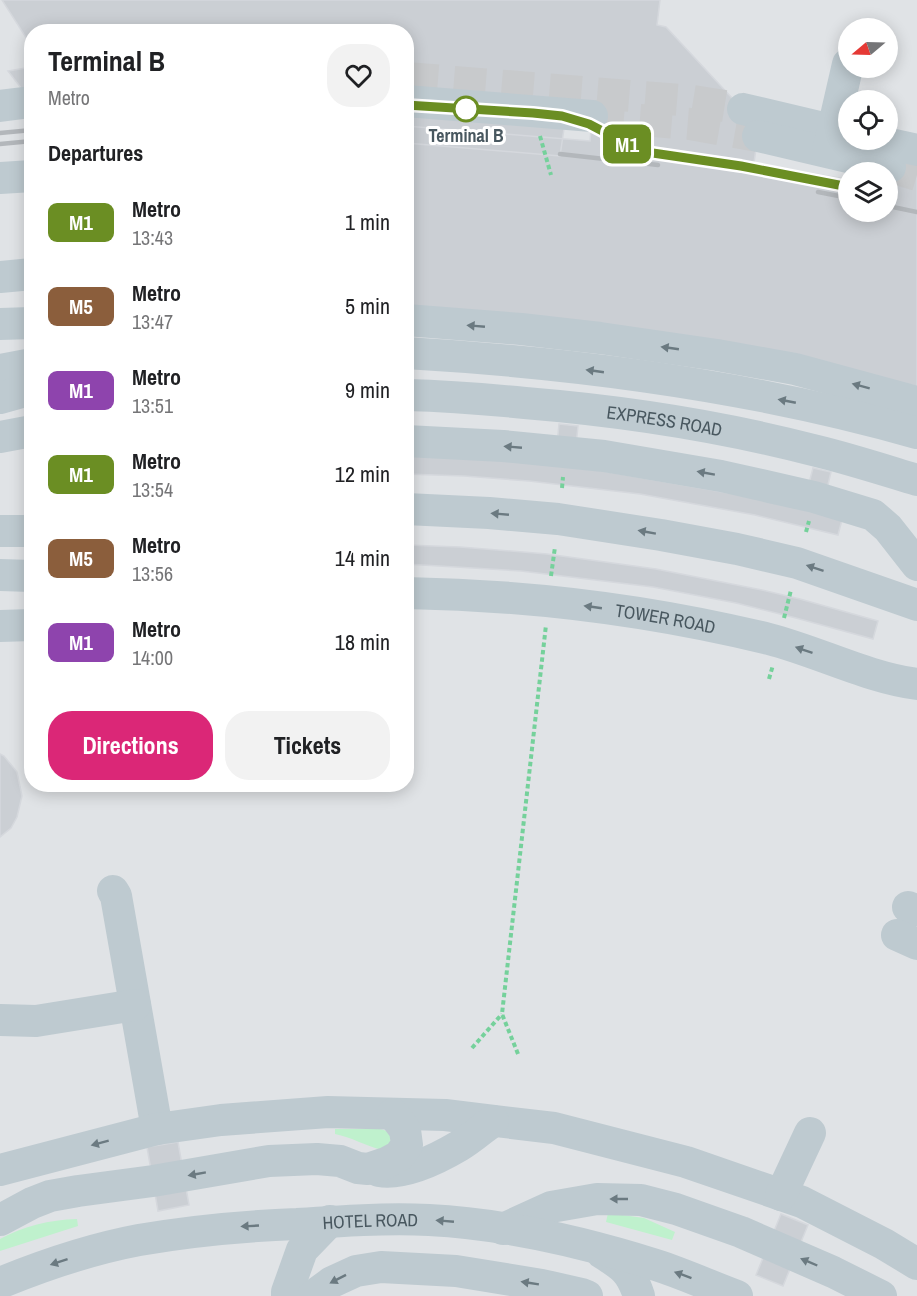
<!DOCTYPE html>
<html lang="en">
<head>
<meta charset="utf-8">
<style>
  body { margin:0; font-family:"Archivo Narrow",sans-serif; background:#f2f2f2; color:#202124; height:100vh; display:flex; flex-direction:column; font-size:22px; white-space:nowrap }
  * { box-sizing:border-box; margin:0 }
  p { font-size:20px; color:#757577 }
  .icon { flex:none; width:33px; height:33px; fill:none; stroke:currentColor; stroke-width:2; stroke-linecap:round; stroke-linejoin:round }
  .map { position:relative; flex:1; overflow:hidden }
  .panel { position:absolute; left:24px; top:24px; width:390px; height:768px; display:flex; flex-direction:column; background:#fff; border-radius:24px; box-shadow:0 3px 15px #0003 }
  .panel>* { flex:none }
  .badge { padding:0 12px; border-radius:9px; font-size:21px; line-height:39px }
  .needle { width:39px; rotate:251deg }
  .buttons { position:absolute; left:838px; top:18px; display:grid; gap:12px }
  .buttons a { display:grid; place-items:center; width:60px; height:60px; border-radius:50%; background:#fff; box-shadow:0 3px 15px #0003; font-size:30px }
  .map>.badge { position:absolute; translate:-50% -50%; box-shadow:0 0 0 3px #fff }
  h2 { padding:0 24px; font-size:22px; line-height:54px }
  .round { display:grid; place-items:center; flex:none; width:63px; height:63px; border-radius:24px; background:#f2f2f2 }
  .head { display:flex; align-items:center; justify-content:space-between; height:102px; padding:0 24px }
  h1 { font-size:28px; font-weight:700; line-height:45px }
  .primary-button { display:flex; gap:12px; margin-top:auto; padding:12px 24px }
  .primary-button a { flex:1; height:69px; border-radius:24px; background:#db2777; color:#fff; font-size:24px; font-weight:700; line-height:69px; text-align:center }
  .primary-button a+a { background:#f2f2f2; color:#202124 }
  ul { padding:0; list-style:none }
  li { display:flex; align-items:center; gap:18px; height:84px; padding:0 24px }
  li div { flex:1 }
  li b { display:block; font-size:22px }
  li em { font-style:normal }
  li .badge { min-width:66px; font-weight:700; text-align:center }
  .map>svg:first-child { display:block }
</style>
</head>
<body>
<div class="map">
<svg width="917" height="1296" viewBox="0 0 917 1296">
  <rect width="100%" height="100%" fill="#f3f1f1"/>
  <path fill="#e0e3e6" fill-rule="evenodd" d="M0 0H917V1296H0ZM849 28H888V68H849ZM32 32H406V784H32ZM849 100H888V140H849ZM849 172H888V212H849Z"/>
  <path fill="#bff1cd" d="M335 1129H380L387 1131 390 1133 391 1145 382 1150C366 1146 351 1137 335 1134Z
    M608 1213 644 1218 675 1232 672 1240 606 1222Z
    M77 1219 78 1226 0 1251V1239C24 1226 49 1220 77 1219Z"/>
  <path fill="#cbcfd4" stroke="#d5d8dd" stroke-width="1.5" d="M2 0H660L657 25 666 27 759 127 754 163 849 180V212H888V178L892 156 917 161V386L406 311V126L590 141 593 105 406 90V32H32V47Z
    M32 67V102L8 71Z
    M406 102 566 115 560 156 406 143Z
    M559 424 578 426 574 466 803 506 813 468 831 472 822 510 843 516 838 535 755 515 640 494 529 481 464 476 406 474V454L555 464Z
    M406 545 460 547 547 554 656 569 762 590 800 599 878 621 873 639 796 618 736 603 653 587 521 571 406 564Z
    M0 754 4 756 17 772 22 796 17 817 11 828 0 837Z
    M178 1142 189 1205 158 1211 147 1147Z
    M781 1214 808 1225 783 1286 756 1275Z"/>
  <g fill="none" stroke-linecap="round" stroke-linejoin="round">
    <path stroke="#c8cacc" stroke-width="32" stroke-dasharray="32 16" stroke-linecap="butt" d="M406 78 693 101 743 109
      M592 116 690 124 758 136
      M890 167 917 175"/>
    <path stroke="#75d19b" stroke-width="4" stroke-dasharray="4.5 3" stroke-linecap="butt" d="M540 136 551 175
      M562 488 563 477
      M806 532 809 521
      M551 576 555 547
      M784 618 791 590
      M769 679 773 665
      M472 1048 502 1014
      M518 1054 502 1014 546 625"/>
    <g stroke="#becad0" stroke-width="32">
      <path d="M406 101 592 116"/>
      <path d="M0 106 31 102"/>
      <path d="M743 109 849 134"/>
      <path d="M758 136 890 167"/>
      <path d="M872 140 917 150"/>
      <path d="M828 151 848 64"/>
      <path d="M0 178 32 176"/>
      <path d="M0 277 32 274"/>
      <path d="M406 320 521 329 600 338 717 355 795 369 917 402"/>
      <path d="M0 324 32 323"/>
      <path d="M406 353C578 363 752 386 917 433"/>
      <path d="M0 370 32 364"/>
      <path id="s1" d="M406 395C446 396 485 399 525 403 623 411 721 426 817 451 850 459 884 470 917 480"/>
      <path d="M0 398 32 389"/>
      <path d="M0 437 32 431"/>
      <path d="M406 441 503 446 604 456 721 476 814 497 873 515 888 528 917 565"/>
      <path d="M406 509 489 513 558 519 661 535 737 549 797 563 917 605"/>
      <path d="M0 531H32"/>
      <path d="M0 575 32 576"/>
      <path id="s2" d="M406 593C528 595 650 610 769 639 819 652 866 677 917 684"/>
      <path d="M0 626 32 625"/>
      <path d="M113 891 116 896 157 1129"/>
      <path d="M908 907 917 910"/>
      <path d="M897 935 917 944"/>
      <path d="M0 1020 36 1021 135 1005"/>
      <path d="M0 1170 157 1129 221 1120 328 1112 445 1115 554 1128 686 1162 802 1202 884 1244 917 1264"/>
      <path d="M379 1171C404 1175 437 1159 459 1146 471 1139 482 1129 493 1121"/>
      <path d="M781 1195 810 1133"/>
      <path d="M0 1220 32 1203 50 1196 78 1191 153 1181 269 1161 317 1159 340 1161 358 1168 368 1169 386 1163 399 1156 407 1145 405 1130 393 1114"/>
      <path d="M503 1229 551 1207 597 1199 641 1200 676 1209 741 1232 833 1272 881 1296"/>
      <path d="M602 1253C623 1266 631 1271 639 1296"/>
      <path id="s3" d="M0 1283C44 1265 91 1249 139 1240 191 1231 244 1226 297 1224 341 1221 385 1218 429 1220 506 1224 583 1242 656 1265 684 1274 710 1286 737 1296"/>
      <path d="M287 1296V1292L302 1250 330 1221"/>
      <path d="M313 1296 332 1282 356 1271 381 1267 456 1271 542 1285 582 1294 587 1296"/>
    </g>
    <path stroke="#b3b7bb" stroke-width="4.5" d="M565 117 589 124 631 146
      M0 133 32 130
      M0 144 32 141
      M560 154 658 165
      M818 192 849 198
      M888 206 917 212"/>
  </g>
  <defs><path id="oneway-solid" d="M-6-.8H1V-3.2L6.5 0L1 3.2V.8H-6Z" transform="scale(1.5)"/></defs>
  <g fill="#6b7a81">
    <use href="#oneway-solid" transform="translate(476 326) rotate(-175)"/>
    <use href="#oneway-solid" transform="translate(670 348) rotate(-172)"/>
    <use href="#oneway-solid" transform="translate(595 371) rotate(-172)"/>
    <use href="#oneway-solid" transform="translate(861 386) rotate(-165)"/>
    <use href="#oneway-solid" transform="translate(787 401) rotate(-169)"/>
    <use href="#oneway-solid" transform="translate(513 447) rotate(-175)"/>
    <use href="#oneway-solid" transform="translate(706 473) rotate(-170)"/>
    <use href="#oneway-solid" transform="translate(500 514) rotate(-175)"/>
    <use href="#oneway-solid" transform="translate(647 532) rotate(-170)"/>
    <use href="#oneway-solid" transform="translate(815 568) rotate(-162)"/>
    <use href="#oneway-solid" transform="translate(593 607) rotate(-172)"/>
    <use href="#oneway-solid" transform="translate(804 650) rotate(-161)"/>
    <use href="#oneway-solid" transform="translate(100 1143) rotate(165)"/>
    <use href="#oneway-solid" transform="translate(197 1174) rotate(170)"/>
    <use href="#oneway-solid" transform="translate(619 1199) rotate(-180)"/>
    <use href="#oneway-solid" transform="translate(445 1221) rotate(-175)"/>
    <use href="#oneway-solid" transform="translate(250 1226) rotate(177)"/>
    <use href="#oneway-solid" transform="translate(59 1262) rotate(162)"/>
    <use href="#oneway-solid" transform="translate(809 1262) rotate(-157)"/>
    <use href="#oneway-solid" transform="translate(683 1275) rotate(-160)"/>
    <use href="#oneway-solid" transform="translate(338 1279) rotate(153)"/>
    <use href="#oneway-solid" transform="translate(530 1283) rotate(-171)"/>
  </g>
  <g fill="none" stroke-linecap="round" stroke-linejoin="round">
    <defs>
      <path id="line" d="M406 105 533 113 562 116 589 124 629 145 646 152 741 166 849 187"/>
    </defs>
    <use href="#line" stroke="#fff" stroke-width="14"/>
    <use href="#line" stroke="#6b8e23" stroke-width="9"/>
  </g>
  <circle fill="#fff" stroke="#6b8e23" stroke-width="3" cx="466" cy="109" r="12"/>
  <g text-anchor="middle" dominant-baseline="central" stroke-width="6" stroke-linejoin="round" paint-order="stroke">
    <g font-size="18" font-weight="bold" fill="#48575f" stroke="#fff">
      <text x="466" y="135">Terminal B</text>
    </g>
    <g font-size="18" fill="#48575f" stroke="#fff">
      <text stroke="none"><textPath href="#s1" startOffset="260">EXPRESS ROAD</textPath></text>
      <text stroke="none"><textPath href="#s2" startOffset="261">TOWER ROAD</textPath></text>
      <text stroke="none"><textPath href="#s3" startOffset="378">HOTEL ROAD</textPath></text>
    </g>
  </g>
</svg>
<div class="buttons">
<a><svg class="needle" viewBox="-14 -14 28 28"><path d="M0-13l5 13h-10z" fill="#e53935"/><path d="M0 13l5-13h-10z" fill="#757577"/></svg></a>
<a><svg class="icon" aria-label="locate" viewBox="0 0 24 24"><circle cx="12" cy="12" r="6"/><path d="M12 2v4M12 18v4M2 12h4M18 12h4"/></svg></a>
<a><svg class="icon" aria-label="layers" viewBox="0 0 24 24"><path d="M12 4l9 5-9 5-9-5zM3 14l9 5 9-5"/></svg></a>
</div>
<b class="badge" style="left:627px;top:144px;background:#6b8e23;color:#fff">M1</b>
<section class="panel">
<div class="head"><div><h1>Terminal B</h1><p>Metro</p></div><a class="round"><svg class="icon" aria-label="heart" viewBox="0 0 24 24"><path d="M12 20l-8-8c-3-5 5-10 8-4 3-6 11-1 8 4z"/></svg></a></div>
<h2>Departures</h2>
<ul>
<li><span class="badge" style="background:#6b8e23;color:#fff">M1</span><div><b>Metro</b><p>13:43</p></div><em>1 min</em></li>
<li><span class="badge" style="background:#8b5e3c;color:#fff">M5</span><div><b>Metro</b><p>13:47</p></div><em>5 min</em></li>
<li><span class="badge" style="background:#8e44ad;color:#fff">M1</span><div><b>Metro</b><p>13:51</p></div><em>9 min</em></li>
<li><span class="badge" style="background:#6b8e23;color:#fff">M1</span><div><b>Metro</b><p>13:54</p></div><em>12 min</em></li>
<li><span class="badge" style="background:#8b5e3c;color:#fff">M5</span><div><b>Metro</b><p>13:56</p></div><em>14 min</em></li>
<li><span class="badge" style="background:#8e44ad;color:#fff">M1</span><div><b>Metro</b><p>14:00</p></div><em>18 min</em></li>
</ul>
<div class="primary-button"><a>Directions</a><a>Tickets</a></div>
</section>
</div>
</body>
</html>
